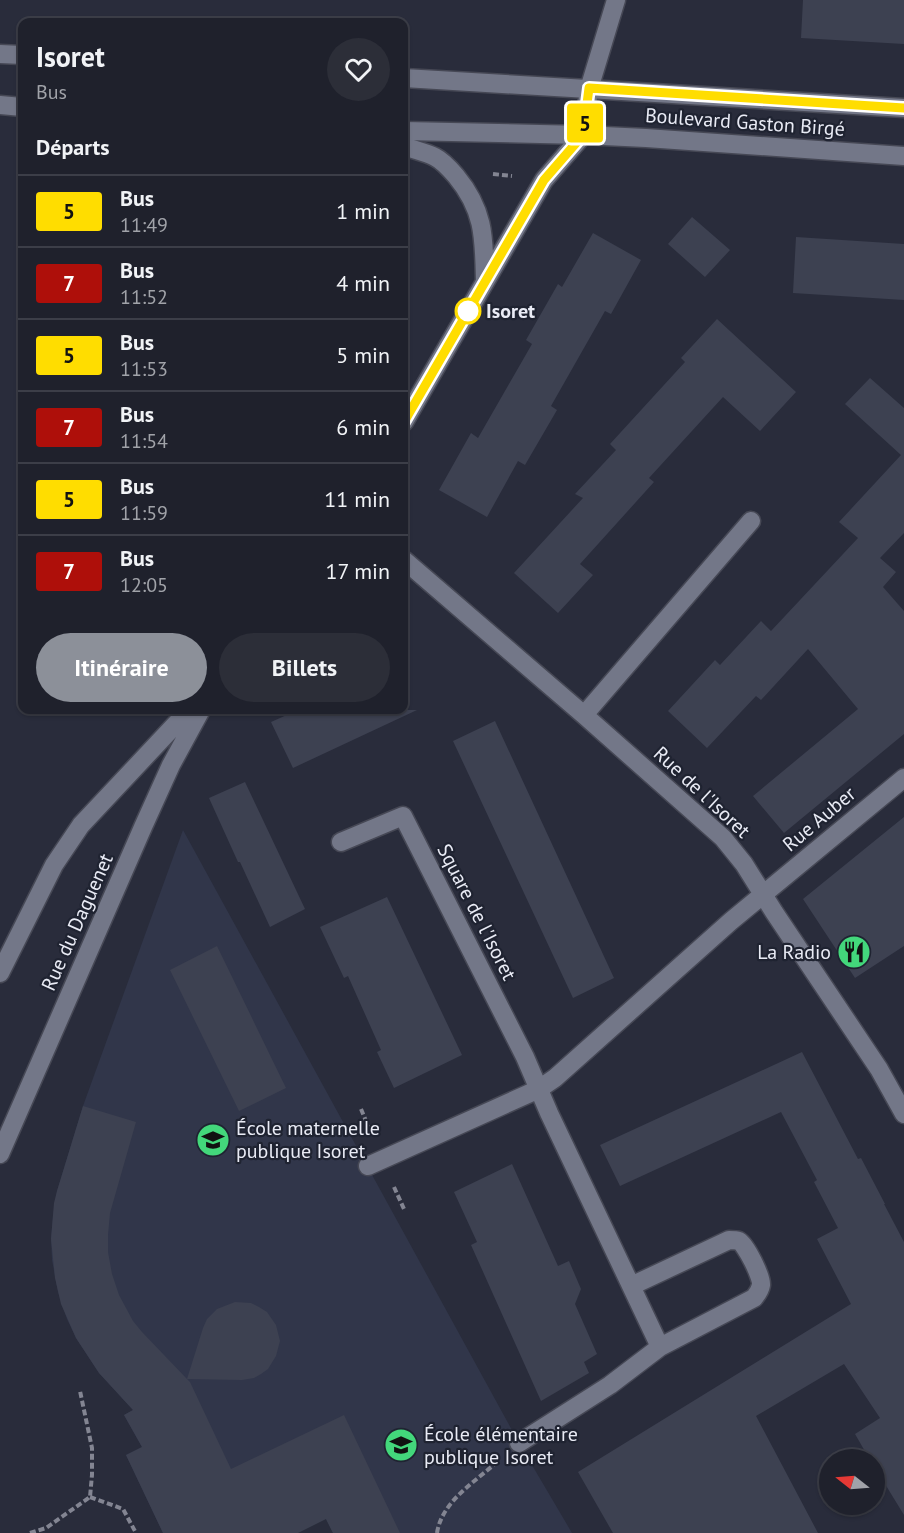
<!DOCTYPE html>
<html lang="fr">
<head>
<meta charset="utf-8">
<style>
  body { margin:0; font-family:"PT Sans",sans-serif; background:#2c2e38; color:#f1f3f6; height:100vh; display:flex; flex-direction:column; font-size:22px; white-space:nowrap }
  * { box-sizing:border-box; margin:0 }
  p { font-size:20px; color:#a1a3a9 }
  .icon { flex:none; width:33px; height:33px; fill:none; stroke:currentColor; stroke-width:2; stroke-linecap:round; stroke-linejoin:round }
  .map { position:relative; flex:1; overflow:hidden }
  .details { position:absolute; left:18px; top:18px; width:390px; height:696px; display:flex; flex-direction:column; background:#1f212c; border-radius:12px; box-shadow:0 2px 4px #0004,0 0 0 2px #3c3e48 }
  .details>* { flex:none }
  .badge { padding:0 12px; border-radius:4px; font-size:21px; line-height:39px }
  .needle { width:39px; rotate:287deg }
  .buttons { position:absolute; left:819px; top:1449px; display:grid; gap:12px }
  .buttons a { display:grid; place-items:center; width:66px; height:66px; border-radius:50%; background:#1f212c; box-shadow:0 2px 4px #0004,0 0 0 2px #3c3e48; font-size:30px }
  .map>.badge { position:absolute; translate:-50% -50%; box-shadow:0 0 0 3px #fff }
  h2 { padding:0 18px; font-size:22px; line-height:54px }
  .round { display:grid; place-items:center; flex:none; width:63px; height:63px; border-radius:32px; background:#2c2e38 }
  .overview { display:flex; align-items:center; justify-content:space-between; height:102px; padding:0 18px }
  h1 { font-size:28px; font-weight:700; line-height:45px }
  .action { display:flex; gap:12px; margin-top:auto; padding:12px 18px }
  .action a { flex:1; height:69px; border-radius:36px; background:#8c9099; color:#fff; font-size:24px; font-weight:700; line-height:69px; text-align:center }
  .action a+a { background:#2c2e38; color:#f1f3f6 }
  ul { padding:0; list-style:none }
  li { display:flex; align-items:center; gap:18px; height:72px; padding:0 18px; border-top:2px solid #3c3e48 }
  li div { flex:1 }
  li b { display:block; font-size:22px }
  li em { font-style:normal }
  li .badge { min-width:66px; font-weight:700; text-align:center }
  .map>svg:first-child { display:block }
</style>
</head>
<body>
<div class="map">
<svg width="904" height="1533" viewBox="0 0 904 1533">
  <rect width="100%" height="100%" fill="#292c3b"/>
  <path fill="#31364a" d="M183 830 519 1443 572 1533H333L310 1487 163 1533 126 1455 142 1447 124 1415 133 1410 99 1373 76 1338 67 1319 58 1292 52 1260 51 1239 53 1216 57 1191 83 1106Z"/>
  <path fill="#3d4151" d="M803 0H904V44L801 38Z
    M692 217 730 250 705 277 668 244Z
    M593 233 641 260 611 314 605 311 551 406 557 410 525 465 518 461 487 517 439 490 471 433 478 438 532 344 526 340 558 284 562 287Z
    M796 237 904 244V300L793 293Z
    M717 319 796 392 760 431 723 397 649 478 654 482 580 564 593 575 558 613 514 573 583 498 575 494 616 450 610 444 685 362 681 358Z
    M870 378 904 408V533L880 558 896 572 883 587 904 611V734L784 833 753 796 858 709 808 649 761 700 756 696 707 748 668 711 715 660 720 665 761 621 771 631 858 538 839 522 901 455 845 404Z
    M298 710H417L293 768 271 722Z
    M495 721 614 978 573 998 453 741Z
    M245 782 305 909 270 927 240 862H238L209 798Z
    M904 817V946L855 978 803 899Z
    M387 897 462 1055 394 1088 377 1052 381 1050 348 976 344 978 320 927Z
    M217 946 286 1088 239 1111 170 970Z
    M802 1052 858 1159 861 1158 885 1204H884L904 1242V1515L874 1466V1460H870L855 1434 880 1418 844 1364 756 1416 818 1533H613L578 1472 851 1304 817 1239 838 1228 814 1182 817 1180 781 1112 620 1186 600 1145Z
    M83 1106 136 1122 110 1213 108 1235V1252L112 1274 119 1295 133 1321 142 1332 187 1379 203 1328 207 1319 217 1309 235 1302 251 1303 259 1307 267 1312 276 1325 280 1341 276 1356 268 1369 261 1374 254 1378 242 1380 187 1379 190 1382 231 1469 344 1415 400 1533H333L326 1519 298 1533H163L126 1455 142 1447 124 1415 133 1410 99 1373 76 1338 61 1304 55 1278 51 1239 54 1203 57 1191Z
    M512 1164 558 1266 569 1261 581 1289 575 1304 597 1354 584 1362 589 1373 541 1401 471 1245 477 1242 454 1192Z"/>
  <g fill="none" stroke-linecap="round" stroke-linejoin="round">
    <defs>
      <path id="street" d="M404 146C414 150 425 152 435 157 443 161 450 169 456 176 485 211 484 239 485 282
        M404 422 544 180 583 135 589 89 616 0
        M404 560 584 715 723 838 744 864 774 912 879 1069 904 1114
        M584 715 751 521
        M341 842 403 816 525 1057 549 1113 660 1347 754 1298C757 1294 760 1291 761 1285 762 1277 746 1245 739 1241 736 1240 732 1240 729 1240L631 1286
        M0 973 54 865 81 825 189 710
        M0 1154 143 827 171 765 201 710
        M368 1166 539 1089 555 1078 731 921 904 778
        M519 1443 610 1385 660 1347"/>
      <path id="secondary" d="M0 54 22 55
        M404 78 904 108
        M0 105 22 107
        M404 131 583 135 646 138 904 156"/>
    </defs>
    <use href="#street" stroke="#464855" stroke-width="21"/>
    <use href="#secondary" stroke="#464855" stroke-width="21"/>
    <path stroke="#838592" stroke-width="4" stroke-dasharray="6 3" stroke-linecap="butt" d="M493 174 512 176
      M361 1109 371 1133
      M394 1187 404 1209
      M90 1497 123 1509 136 1533
      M30 1533 46 1528 90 1497 92 1475V1448L80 1391
      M437 1533C442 1501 475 1482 497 1462"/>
    <use href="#street" stroke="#737788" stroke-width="18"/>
    <use href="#secondary" stroke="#737788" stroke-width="18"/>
  </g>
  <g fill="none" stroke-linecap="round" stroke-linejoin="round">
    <defs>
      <path id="line" d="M404 422 544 180 583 135 589 88 904 108"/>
    </defs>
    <use href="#line" stroke="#fff" stroke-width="14"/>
    <use href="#line" stroke="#fd0" stroke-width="9"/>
  </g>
  <defs>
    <symbol id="restaurant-disc" viewBox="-11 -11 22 22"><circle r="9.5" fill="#43d77b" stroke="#1f2331"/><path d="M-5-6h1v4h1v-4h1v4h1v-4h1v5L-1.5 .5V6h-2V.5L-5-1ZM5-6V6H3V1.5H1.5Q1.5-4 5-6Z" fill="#111"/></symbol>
    <symbol id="school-disc" viewBox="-11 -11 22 22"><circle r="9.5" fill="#43d77b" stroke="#1f2331"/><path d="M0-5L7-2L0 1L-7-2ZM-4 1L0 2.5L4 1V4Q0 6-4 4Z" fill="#111"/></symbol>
  </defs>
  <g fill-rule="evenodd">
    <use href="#restaurant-disc" x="835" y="933" width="38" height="38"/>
    <use href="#school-disc" x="194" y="1121" width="38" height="38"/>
    <use href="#school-disc" x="382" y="1426" width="38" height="38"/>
  </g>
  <circle fill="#fff" stroke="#fd0" stroke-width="3" cx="468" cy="311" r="12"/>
  <g text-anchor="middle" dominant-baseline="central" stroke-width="4.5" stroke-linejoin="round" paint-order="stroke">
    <g font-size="20" fill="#e9ebf5" stroke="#1f2331">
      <text transform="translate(745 122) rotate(4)">Boulevard Gaston Birgé</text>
      <text transform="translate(702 792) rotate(43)">Rue de l'Isoret</text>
      <text transform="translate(819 819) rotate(-40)">Rue Auber</text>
      <text transform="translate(477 912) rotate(63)">Square de l'Isoret</text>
      <text transform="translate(77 922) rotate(-66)">Rue du Daguenet</text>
    </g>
    <g font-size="20" font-weight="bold" fill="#e9ebf5" stroke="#1f2331" text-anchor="start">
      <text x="486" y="311">Isoret</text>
    </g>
    <g font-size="20" fill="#e9ebf5" stroke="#1f2331" text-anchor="start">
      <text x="831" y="952" text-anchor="end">La Radio</text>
      <text x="236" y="1128">École maternelle<tspan x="236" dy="23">publique Isoret</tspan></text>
      <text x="424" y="1434">École élémentaire<tspan x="424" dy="23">publique Isoret</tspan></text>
    </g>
  </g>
</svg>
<div class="buttons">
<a><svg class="needle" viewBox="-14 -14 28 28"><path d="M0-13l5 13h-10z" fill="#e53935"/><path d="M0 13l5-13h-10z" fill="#a1a3a9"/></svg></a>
</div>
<b class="badge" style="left:585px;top:123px;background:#fd0;color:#111">5</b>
<section class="details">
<div class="overview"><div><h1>Isoret</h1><p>Bus</p></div><a class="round"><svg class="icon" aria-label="heart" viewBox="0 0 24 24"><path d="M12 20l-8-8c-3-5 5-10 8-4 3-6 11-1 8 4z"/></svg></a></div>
<h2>Départs</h2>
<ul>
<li><span class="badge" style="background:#fd0;color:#111">5</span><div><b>Bus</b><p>11:49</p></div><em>1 min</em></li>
<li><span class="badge" style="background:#ae0f0a;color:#fff">7</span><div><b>Bus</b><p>11:52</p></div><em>4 min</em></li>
<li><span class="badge" style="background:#fd0;color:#111">5</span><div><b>Bus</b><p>11:53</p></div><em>5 min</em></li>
<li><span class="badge" style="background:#ae0f0a;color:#fff">7</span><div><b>Bus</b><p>11:54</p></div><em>6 min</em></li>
<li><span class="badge" style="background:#fd0;color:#111">5</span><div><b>Bus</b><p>11:59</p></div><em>11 min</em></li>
<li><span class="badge" style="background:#ae0f0a;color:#fff">7</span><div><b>Bus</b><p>12:05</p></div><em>17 min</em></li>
</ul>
<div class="action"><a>Itinéraire</a><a>Billets</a></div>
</section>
</div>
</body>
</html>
